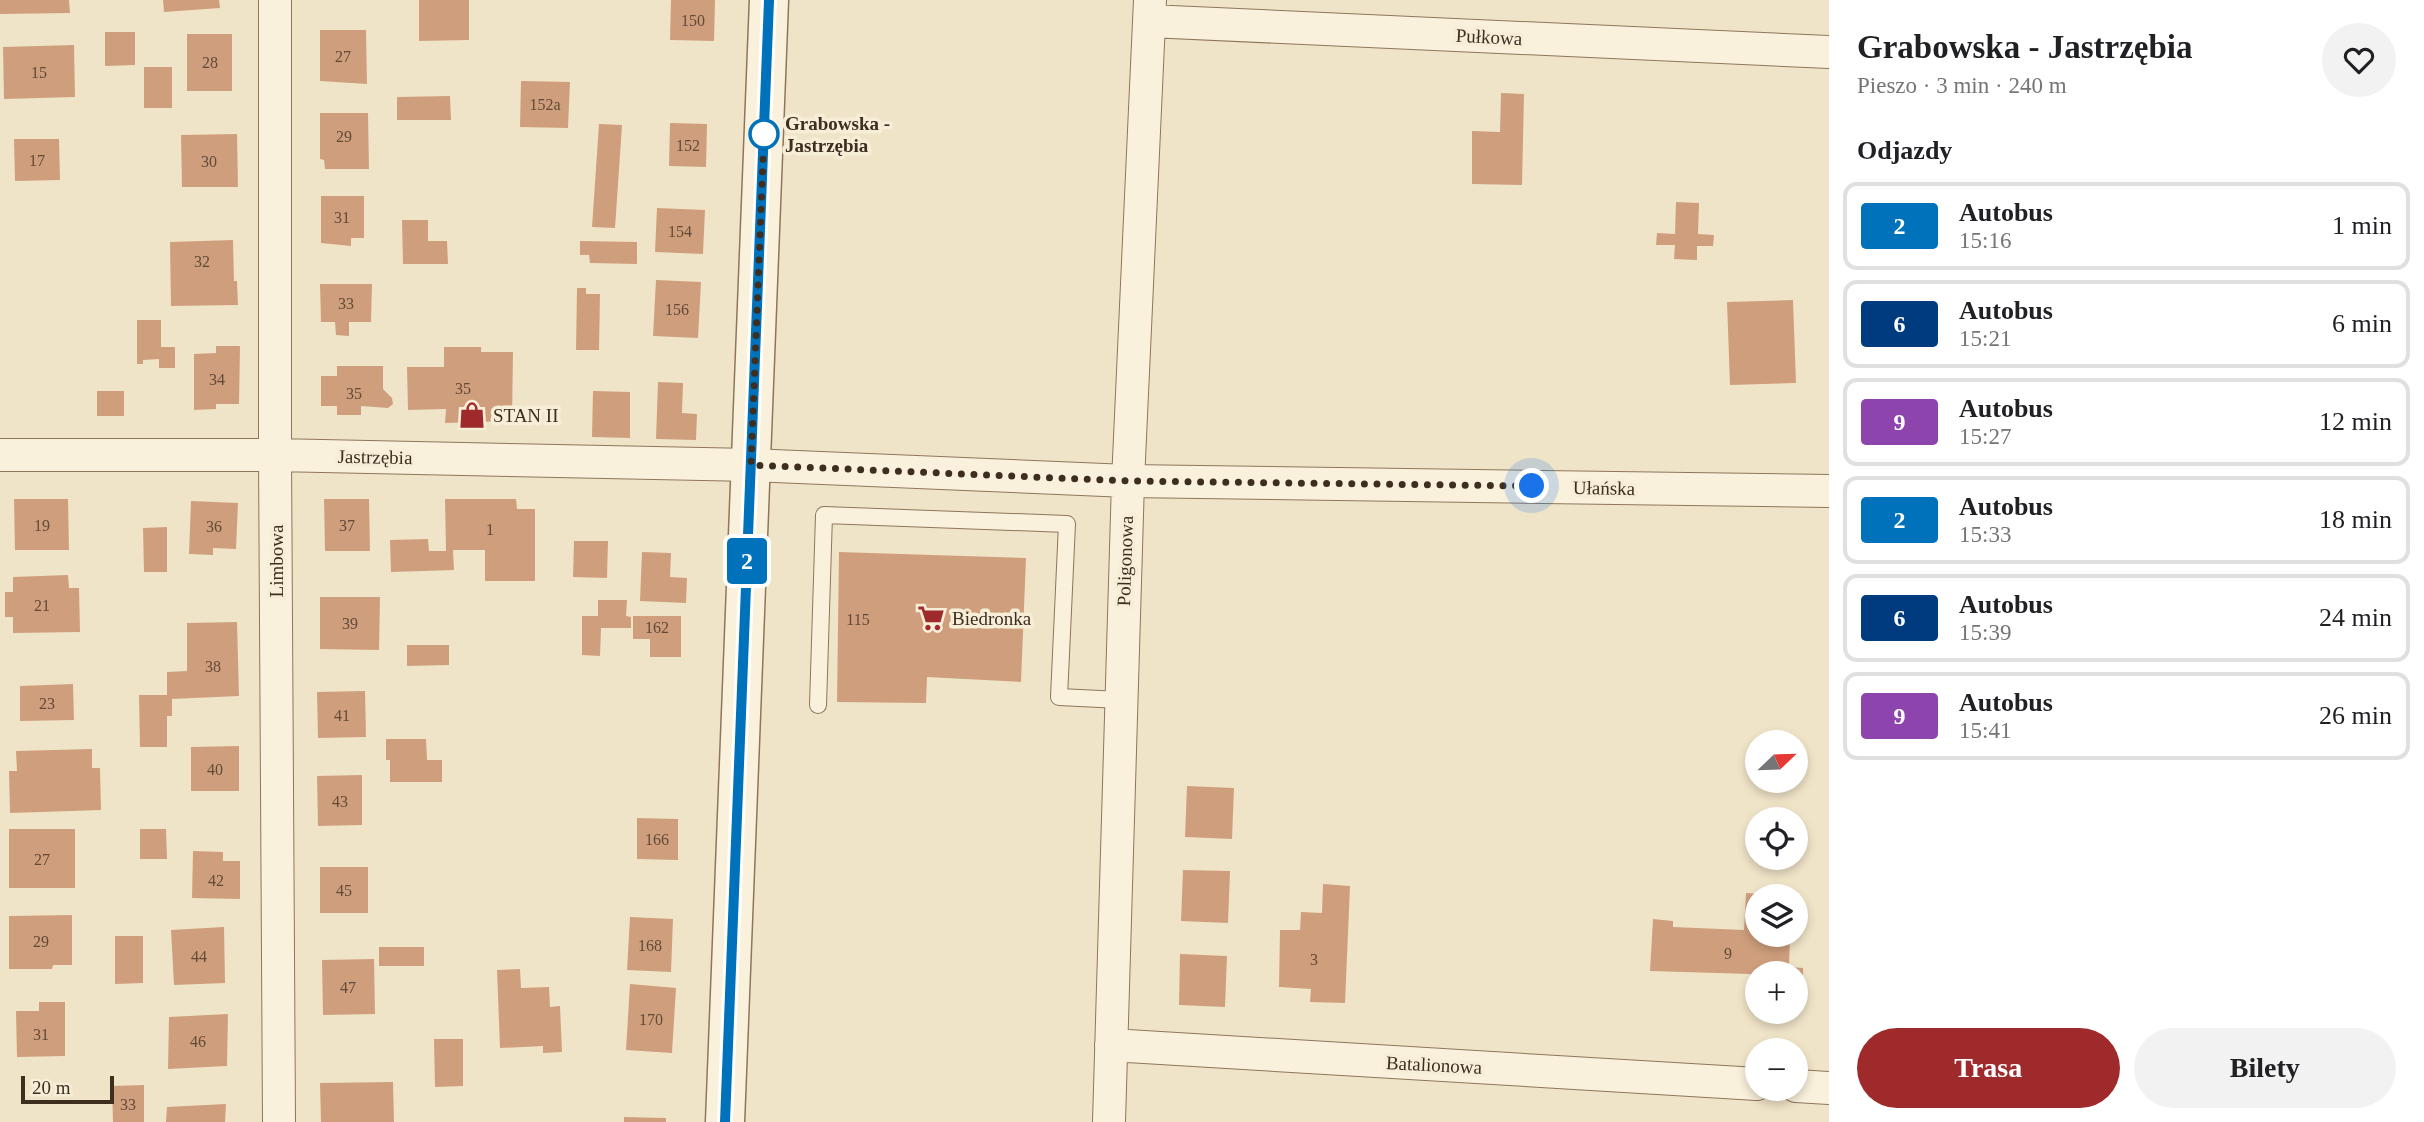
<!DOCTYPE html>
<html lang="pl">
<head>
<meta charset="utf-8">
<style>
  body { margin:0; font-family:"Times New Roman",serif; background:#f2f2f2; color:#202124; height:100vh; display:flex; flex-direction:column; font-size:26px; white-space:nowrap }
  * { box-sizing:border-box; margin:0 }
  p { font-size:23px; color:#757577 }
  .icon { flex:none; width:38px; height:38px; fill:none; stroke:currentColor; stroke-width:2; stroke-linecap:round; stroke-linejoin:round }
  .map { position:relative; flex:1; overflow:hidden }
  .details { display:flex; flex-direction:column; background:#fff; width:595px }
  .details>* { flex:none }
  .badge { padding:0 14px; border-radius:5px; font-size:24px; line-height:46px }
  .needle { width:46px; rotate:67deg }
  .buttons { position:absolute; left:1745px; top:730px; display:grid; gap:14px }
  .buttons a { display:grid; place-items:center; width:63px; height:63px; border-radius:50%; background:#fff; box-shadow:0 4px 10px #0003; font-size:35px }
  .scale { position:absolute; left:21px; bottom:18px; width:93px; box-sizing:border-box; padding-left:7px; border:4px solid #3d2e20; border-top:0; font-size:19px; line-height:24px; white-space:nowrap; color:#3d2e20; -webkit-text-stroke:5px #f7eed8; paint-order:stroke }
  .you { position:absolute; width:35px; height:35px; margin:-18px; border:5px solid #fff; border-radius:50%; background:#1a73e8; box-shadow:0 0 0 10px #1a73e833 }
  .map>.badge { position:absolute; translate:-50% -50%; box-shadow:0 0 0 4px #fff }
  h2 { padding:0 28px; font-size:26px; line-height:63px }
  .round { display:grid; place-items:center; flex:none; width:74px; height:74px; border-radius:37px; background:#f2f2f2 }
  .head { display:flex; align-items:center; justify-content:space-between; height:119px; padding:0 28px }
  h1 { font-size:33px; font-weight:800; line-height:52px }
  .action { display:flex; gap:14px; margin-top:auto; padding:14px 28px }
  .action a { flex:1; height:80px; border-radius:42px; background:#9e2a2b; color:#fff; font-size:28px; font-weight:800; line-height:80px; text-align:center }
  .action a+a { background:#f2f2f2; color:#202124 }
  ul { padding:0; list-style:none }
  li { display:flex; align-items:center; gap:21px; height:88px; margin:0 14px 10px; padding:0 14px; border:4px solid #e0e0e0; border-radius:14px }
  li div { flex:1 }
  li b { display:block; font-size:26px }
  li em { font-style:normal }
  li .badge { min-width:77px; font-weight:700; text-align:center }
  main { display:flex; flex:1; min-height:0 }
  .map>svg:first-child { display:block }
</style>
</head>
<body>
<main>
<div class="map">
<svg width="1829" height="1122" viewBox="0 0 1829 1122">
  <rect width="100%" height="100%" fill="#f0e4c8"/>
  <path fill="#cf9f7d" d="M0 0H69L70 13 0 14Z
    M163 0H219L220 8 164 12Z
    M419 0H469V40L419 41Z
    M671 0H715L714 41 670 40Z
    M320 30H366L367 84 320 81Z
    M105 32H135V65L105 66Z
    M187 34H232V91H187Z
    M74 45 75 97 4 99 3 47Z
    M144 67H172V108H144Z
    M521 81 570 82 568 128 520 127Z
    M1501 93 1524 94 1522 185 1472 184V131L1500 132Z
    M450 96 451 120H397V97Z
    M320 113H368L369 169H325L324 160 320 159Z
    M670 123 707 124 706 167 669 166Z
    M599 124 622 125 615 228 592 227Z
    M237 134 238 187H182L181 135Z
    M14 139H59L60 180 15 181Z
    M321 196H364V238H351V246L321 243Z
    M1676 202 1699 203 1698 234 1714 235 1713 246H1697V260L1674 259 1675 245H1656L1657 233 1675 234Z
    M657 208 705 210 703 254 655 252Z
    M402 220H428V241H447L448 264H403Z
    M233 240 234 281H237L238 305 171 306 170 242Z
    M580 241 637 242V264L590 263 589 255H580Z
    M656 280 701 282 698 338 653 336Z
    M320 284H372L371 322H349V336L336 335 335 322H321Z
    M577 288H586V294H600L599 350H576Z
    M1793 300 1796 383 1730 385 1727 302Z
    M137 320H161V347H175V368H159V359L143 360V364H137Z
    M216 346H240L239 404H216V409L194 410V354L216 353Z
    M444 347H481V352H513L512 421 445 423 446 409 408 410 407 367H444Z
    M337 366H383V389L392 398 393 404 388 408 361 406V415H337V406H321V376H337Z
    M658 382 683 383 682 413 697 414 696 440 656 439Z
    M97 391H124V416H97Z
    M593 391 630 392V438L592 437Z
    M14 499H68L69 550H15Z
    M324 499H369L370 551H325Z
    M445 499H516L517 509H535V581H485V550H453L454 570 391 572 390 540 428 539 429 551H446Z
    M191 501 238 503 236 549 213 548V555L189 554Z
    M167 527V572H144L143 528Z
    M574 541H608L607 578 573 577Z
    M642 552 671 553 670 577 687 578 686 603 640 601Z
    M839 552 1026 558 1021 682 927 677 926 703 837 702Z
    M68 575 69 588H79L80 632 13 633V617H5V592H13V577Z
    M320 597H380L379 650 320 649Z
    M598 600H627L626 616 631 617V628H601L600 656 582 655V616H598Z
    M633 616H681V657H650V639H633Z
    M237 622 239 696 172 699V716H167V747H140L139 695H167V672L187 671V623Z
    M407 645H449V665L407 666Z
    M73 684 74 720 20 721V686Z
    M365 691 366 737 318 738 317 692Z
    M386 739H426L427 760H442V782H390V760H386Z
    M239 746V791H191V747Z
    M92 749V768H100L101 810 10 813 9 771H17L16 751Z
    M362 775V825L318 826 317 776Z
    M1187 786 1234 788 1232 839 1185 837Z
    M637 818 678 819V860L637 859Z
    M9 829H75V888H9Z
    M140 829H166L167 859H140Z
    M193 851 223 852V861H240V899L192 898Z
    M320 867H368V913H320Z
    M1183 870 1230 871 1228 923 1181 921Z
    M1323 884 1350 886 1345 1003 1310 1002 1311 989 1279 987 1280 930H1300L1301 912 1322 913Z
    M1746 893 1765 894V896H1757V934H1790L1789 967 1803 968V1001H1796V973H1757V999L1749 998 1750 974 1650 971 1653 919 1673 921V927L1744 930Z
    M72 915V965H53L52 969H9V916Z
    M630 917 673 919 671 972 627 970Z
    M224 927 225 983 174 985 171 930Z
    M115 936H143V983L115 984Z
    M379 947H424V966H379Z
    M1180 954 1227 956 1225 1007 1179 1005Z
    M374 959 375 1014 323 1015 322 960Z
    M520 969 521 988 549 987 550 1007 560 1006 562 1052 543 1053V1046L500 1048 497 970Z
    M630 984 676 988 672 1053 626 1050Z
    M39 1002H65V1056L17 1057 16 1011H39Z
    M228 1014 227 1066 168 1069 169 1017Z
    M434 1039H463V1086L435 1087Z
    M393 1082 394 1122H321L320 1083Z
    M144 1085V1122H113L112 1086Z
    M226 1104 225 1122H166L167 1107Z
    M624 1117 666 1118V1122H624Z"/>
  <g fill="none" stroke-linecap="round" stroke-linejoin="round">
    <defs>
      <path id="service" d="M818 705 824 515 1067 524 1059 697 1121 700"/>
      <path id="minor" d="M275 0V455L279 1122
        M1149 21 1829 52
        M0 455H275L751 465 1128 481 1829 491
        M1111 1045 1757 1084
        M1796 1086 1829 1088
        M1109 1122 1128 481 1150 0"/>
      <path id="tertiary" d="M725 1122 769 0"/>
    </defs>
    <use href="#service" stroke="#8d765c" stroke-width="18"/>
    <use href="#minor" stroke="#8d765c" stroke-width="34"/>
    <use href="#tertiary" stroke="#8d765c" stroke-width="41"/>
    <use href="#service" stroke="#faf1dc" stroke-width="16"/>
    <use href="#minor" stroke="#faf1dc" stroke-width="32"/>
    <use href="#tertiary" stroke="#faf1dc" stroke-width="38"/>
  </g>
  <g fill="none" stroke-linecap="round" stroke-linejoin="round">
    <defs>
      <path id="line" d="M725 1122 769 0"/>
    </defs>
    <use href="#line" stroke="#fff" stroke-width="16"/>
    <use href="#line" stroke="#0072bc" stroke-width="10"/>
    <path stroke="#3d2e20" stroke-width="7" stroke-dasharray="0 12.6" d="M764 134 751 465 1128 481 1532 486"/>
  </g>
  <defs>
    <symbol id="shop-bare" viewBox="-9 -9 18 18"><path d="M-5-2.5h2.3a2.7 3.5 0 0 1 5.4 0H5L5.5 6h-11ZM-1.5-2.5h3a1.5 2.3 0 0 0-3 0Z" fill="#9e2a2b" stroke="#f7eed8" stroke-width="2.5" paint-order="stroke"/></symbol>
    <symbol id="supermarket-bare" viewBox="-9 -9 18 18"><path d="M-6-5.5h2.5l.6 2H6L4.5 2H-2.5L-4.4-4H-6ZM-1.5 3.2a1.3 1.3 0 1 0 .1 0ZM3 3.2a1.3 1.3 0 1 0 .1 0Z" fill="#9e2a2b" stroke="#f7eed8" stroke-width="2.5" paint-order="stroke"/></symbol>
  </defs>
  <g fill-rule="evenodd">
    <use href="#shop-bare" x="453" y="396" width="38" height="38"/>
    <use href="#supermarket-bare" x="912" y="599" width="38" height="38"/>
  </g>
  <circle fill="#fff" stroke="#0072bc" stroke-width="3.5" cx="764" cy="134" r="14"/>
  <g text-anchor="middle" dominant-baseline="central" stroke-width="7" stroke-linejoin="round" paint-order="stroke">
    <g font-size="16" fill="#624a37">
      <text x="693" y="20">150</text>
      <text x="343" y="56">27</text>
      <text x="210" y="62">28</text>
      <text x="39" y="72">15</text>
      <text x="545" y="104">152a</text>
      <text x="344" y="136">29</text>
      <text x="688" y="145">152</text>
      <text x="37" y="160">17</text>
      <text x="209" y="161">30</text>
      <text x="342" y="217">31</text>
      <text x="680" y="231">154</text>
      <text x="202" y="261">32</text>
      <text x="346" y="303">33</text>
      <text x="677" y="309">156</text>
      <text x="217" y="379">34</text>
      <text x="463" y="388">35</text>
      <text x="354" y="393">35</text>
      <text x="42" y="525">19</text>
      <text x="347" y="525">37</text>
      <text x="214" y="526">36</text>
      <text x="490" y="529">1</text>
      <text x="42" y="605">21</text>
      <text x="858" y="619">115</text>
      <text x="350" y="623">39</text>
      <text x="657" y="627">162</text>
      <text x="213" y="666">38</text>
      <text x="47" y="703">23</text>
      <text x="342" y="715">41</text>
      <text x="215" y="769">40</text>
      <text x="340" y="801">43</text>
      <text x="657" y="839">166</text>
      <text x="42" y="859">27</text>
      <text x="216" y="880">42</text>
      <text x="344" y="890">45</text>
      <text x="41" y="941">29</text>
      <text x="650" y="945">168</text>
      <text x="1728" y="953">9</text>
      <text x="199" y="956">44</text>
      <text x="1314" y="959">3</text>
      <text x="348" y="987">47</text>
      <text x="651" y="1019">170</text>
      <text x="41" y="1034">31</text>
      <text x="198" y="1041">46</text>
      <text x="128" y="1104">33</text>
    </g>
    <g font-size="19" fill="#3d2e20" stroke="#f7eed8">
      <text transform="translate(1489 37) rotate(3)">Pułkowa</text>
      <text transform="translate(375 457) rotate(1)">Jastrzębia</text>
      <text transform="translate(1604 488) rotate(1)">Ułańska</text>
      <text transform="translate(276 561) rotate(-90)">Limbowa</text>
      <text transform="translate(1125 561) rotate(-88)">Poligonowa</text>
      <text transform="translate(1434 1065) rotate(3)">Batalionowa</text>
    </g>
    <g font-size="19" font-weight="bold" fill="#3d2e20" stroke="#f7eed8" text-anchor="start">
      <text x="785" y="123">Grabowska -<tspan x="785" dy="22">Jastrzębia</tspan></text>
    </g>
    <g font-size="19" fill="#3d2e20" stroke="#f7eed8" text-anchor="start">
      <text x="493" y="415">STAN II</text>
      <text x="952" y="618">Biedronka</text>
    </g>
  </g>
</svg>
<div class="buttons">
<a><svg class="needle" viewBox="-14 -14 28 28"><path d="M0-13l5 13h-10z" fill="#e53935"/><path d="M0 13l5-13h-10z" fill="#757577"/></svg></a>
<a><svg class="icon" aria-label="locate" viewBox="0 0 24 24"><circle cx="12" cy="12" r="6"/><path d="M12 2v4M12 18v4M2 12h4M18 12h4"/></svg></a>
<a><svg class="icon" aria-label="layers" viewBox="0 0 24 24"><path d="M12 4l9 5-9 5-9-5zM3 14l9 5 9-5"/></svg></a>
<a>+</a>
<a>−</a>
</div>
<div class="scale">20 m</div>
<div class="you" style="left:1532px;top:486px"></div>
<b class="badge" style="left:747px;top:561px;background:#0072bc;color:#fff">2</b>
</div>
<section class="details">
<div class="head"><div><h1>Grabowska - Jastrzębia</h1><p>Pieszo · 3 min · 240 m</p></div><a class="round"><svg class="icon" aria-label="heart" viewBox="0 0 24 24"><path d="M12 20l-8-8c-3-5 5-10 8-4 3-6 11-1 8 4z"/></svg></a></div>
<h2>Odjazdy</h2>
<ul>
<li><span class="badge" style="background:#0072bc;color:#fff">2</span><div><b>Autobus</b><p>15:16</p></div><em>1 min</em></li>
<li><span class="badge" style="background:#003b80;color:#fff">6</span><div><b>Autobus</b><p>15:21</p></div><em>6 min</em></li>
<li><span class="badge" style="background:#8e44ad;color:#fff">9</span><div><b>Autobus</b><p>15:27</p></div><em>12 min</em></li>
<li><span class="badge" style="background:#0072bc;color:#fff">2</span><div><b>Autobus</b><p>15:33</p></div><em>18 min</em></li>
<li><span class="badge" style="background:#003b80;color:#fff">6</span><div><b>Autobus</b><p>15:39</p></div><em>24 min</em></li>
<li><span class="badge" style="background:#8e44ad;color:#fff">9</span><div><b>Autobus</b><p>15:41</p></div><em>26 min</em></li>
</ul>
<div class="action"><a>Trasa</a><a>Bilety</a></div>
</section>
</main>
</body>
</html>
